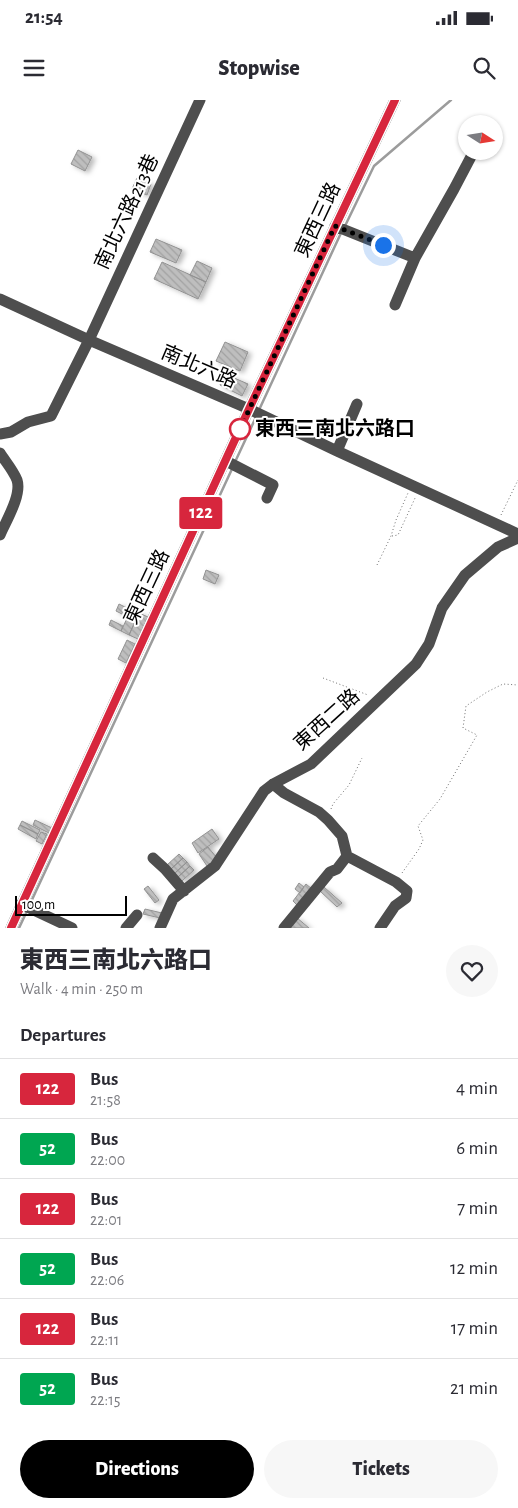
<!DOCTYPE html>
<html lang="en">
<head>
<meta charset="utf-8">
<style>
  body { margin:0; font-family:"Alegreya Sans","Noto Sans TC",sans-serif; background:#f7f7f7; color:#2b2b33; height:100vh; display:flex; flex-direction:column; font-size:19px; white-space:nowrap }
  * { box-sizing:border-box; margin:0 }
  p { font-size:16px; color:#7c7c81 }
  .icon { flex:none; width:28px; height:28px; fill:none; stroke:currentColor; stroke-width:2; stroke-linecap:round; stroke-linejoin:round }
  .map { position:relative; height:828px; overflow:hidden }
  .panel { display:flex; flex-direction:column; background:#fff; flex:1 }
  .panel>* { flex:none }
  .badge { padding:0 10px; border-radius:4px; font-size:18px; line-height:32px }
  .needle { width:32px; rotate:102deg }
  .controls { position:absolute; left:458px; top:15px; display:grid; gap:10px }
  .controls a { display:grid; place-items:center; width:45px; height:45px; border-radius:50%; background:#fff; box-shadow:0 1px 4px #0004; font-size:25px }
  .scale { position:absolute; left:15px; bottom:12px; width:112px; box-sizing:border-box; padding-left:5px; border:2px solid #000; border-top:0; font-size:14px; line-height:18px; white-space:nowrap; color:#000; -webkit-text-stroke:4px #fff; paint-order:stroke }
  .you { position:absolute; width:25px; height:25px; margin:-12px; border:4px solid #fff; border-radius:50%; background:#1a73e8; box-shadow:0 0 0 8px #1a73e833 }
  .map>.badge { position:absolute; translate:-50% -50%; box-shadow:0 0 0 2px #fff }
  h2 { padding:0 20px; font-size:19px; line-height:45px }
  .round { display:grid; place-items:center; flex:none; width:52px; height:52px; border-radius:26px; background:#f7f7f7 }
  .overview { display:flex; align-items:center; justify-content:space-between; height:85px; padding:0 20px }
  h1 { font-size:24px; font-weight:800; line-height:38px }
  .primary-button { display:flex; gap:10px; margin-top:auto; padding:10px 20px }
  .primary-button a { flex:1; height:58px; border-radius:30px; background:#000; color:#fff; font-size:20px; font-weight:800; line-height:58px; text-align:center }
  .primary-button a+a { background:#f7f7f7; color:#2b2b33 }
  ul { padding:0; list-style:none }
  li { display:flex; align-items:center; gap:15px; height:60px; padding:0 20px; border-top:1px solid #e1e1e2 }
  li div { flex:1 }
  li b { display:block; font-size:19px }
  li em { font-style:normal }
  li .badge { min-width:55px; font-weight:700; text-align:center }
  .status { display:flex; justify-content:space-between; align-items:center; height:35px; padding:0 25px; background:#fff; direction:ltr }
  .status svg { height:14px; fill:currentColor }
  header { display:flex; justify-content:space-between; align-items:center; height:65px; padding:0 20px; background:#fff; font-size:22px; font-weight:800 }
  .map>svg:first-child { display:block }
</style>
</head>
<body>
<div class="status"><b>21:54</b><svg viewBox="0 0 49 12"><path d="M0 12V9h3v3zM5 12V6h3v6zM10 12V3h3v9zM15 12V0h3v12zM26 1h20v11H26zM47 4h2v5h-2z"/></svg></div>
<header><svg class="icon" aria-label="menu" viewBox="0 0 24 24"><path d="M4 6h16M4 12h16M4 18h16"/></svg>Stopwise<svg class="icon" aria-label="search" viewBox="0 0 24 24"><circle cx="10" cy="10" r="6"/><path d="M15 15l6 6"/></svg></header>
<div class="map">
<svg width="518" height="828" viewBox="0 0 518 828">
  <defs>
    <pattern id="building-back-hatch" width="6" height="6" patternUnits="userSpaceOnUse" patternTransform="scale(1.25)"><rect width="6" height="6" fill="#bebebe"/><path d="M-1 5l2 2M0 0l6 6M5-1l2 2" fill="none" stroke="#a2a2a2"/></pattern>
    <filter id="shadow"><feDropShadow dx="3.5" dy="2" stdDeviation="2.5" flood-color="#0004"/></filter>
  </defs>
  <rect width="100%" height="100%" fill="#fff"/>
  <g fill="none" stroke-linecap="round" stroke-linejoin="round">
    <path stroke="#9c9c9c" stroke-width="2.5" d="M345 126 374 66 451 0
      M259 310 341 133
      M235 362 256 317
      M30 804 232 369
      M19 828 27 811"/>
  </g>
  <path fill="url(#building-back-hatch)" stroke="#929292" filter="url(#shadow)" d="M78 50 92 57 85 71 71 64Z
    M137 78 151 84 147 95 132 89Z
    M156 139 182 150 176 163 150 152Z
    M197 161 212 168 206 182 190 175Z
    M162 162 206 182 198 199 154 179Z
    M225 242 248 252 240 271 216 261Z
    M225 274 248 284 242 296 220 285Z
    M206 470 219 475 215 484 203 479Z
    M119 504 131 510 128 517 116 511Z
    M131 510 139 513 129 535 121 531Z
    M139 513 148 517 138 539 129 535Z
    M111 520 123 526 121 531 109 525Z
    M127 540 135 544 126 563 118 559Z
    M35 720 52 728 49 733 33 725Z
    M22 721 40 730 38 734 20 725Z
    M20 725 38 734 36 739 18 729Z
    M212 729 219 739 198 753 192 743Z
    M41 732 47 734 42 744 36 741Z
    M208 747 217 758 207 766 199 754Z
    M179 754 183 758 171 769 167 765Z
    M183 758 187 762 175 773 171 769Z
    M187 762 190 766 178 777 175 773Z
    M190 766 194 770 182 781 178 777Z
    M299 783 304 787 300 793 295 789Z
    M306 784 312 789 298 806 293 801Z
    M148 786 159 800 155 803 144 789Z
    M324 787 342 803 337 807 320 791Z
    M145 809 162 813 160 818 143 814Z
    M296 817 309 828H290Z"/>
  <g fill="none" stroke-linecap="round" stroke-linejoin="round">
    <path stroke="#707070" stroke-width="1" stroke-dasharray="1 2.5" stroke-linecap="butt" d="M501 415 518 380
      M392 436 398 435 416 396
      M377 465 391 436 396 420 408 393
      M323 578 368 595
      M331 709 333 704 349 685 362 658
      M402 773 419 749 423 740 418 726 440 699 477 635 463 628 466 606 487 592 503 584 518 585"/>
    <path stroke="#4e4e4e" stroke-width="11" d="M335 126 415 158 395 205
      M415 158 454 89 474 51
      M0 199 89 240 249 309 337 351 518 434
      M0 334 11 332 28 322 51 316 89 240 200 0
      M337 351 357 304
      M0 353C5 361 13 370 17 380 22 395 6 421 0 435
      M226 361 273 385 267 398
      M273 684 284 693 319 712 328 720 342 736 347 756 396 782 407 791 406 798 395 806 380 828
      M153 758 165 769 184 791
      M21 804 72 828
      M11 828 249 309 395 0
      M126 828 137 815
      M160 828 173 799 215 766 264 691 273 684 311 664 416 564 429 544 442 508 465 475 498 447 518 438
      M284 828 330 772 337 769 347 756"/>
  </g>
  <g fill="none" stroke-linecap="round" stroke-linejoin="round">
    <defs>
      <path id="line" d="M11 828 249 309 395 0"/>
    </defs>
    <use href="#line" stroke="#fff" stroke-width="11"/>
    <use href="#line" stroke="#d7263d" stroke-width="8"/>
    <path stroke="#000" stroke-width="5" stroke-dasharray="0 9" d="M240 329 335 126 383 145"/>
  </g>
  <circle fill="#fff" stroke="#d7263d" stroke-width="2.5" cx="240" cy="329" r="10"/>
  <g text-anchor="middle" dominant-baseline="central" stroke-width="4" stroke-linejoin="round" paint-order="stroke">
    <g font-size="20" fill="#000" stroke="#fff">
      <text transform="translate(127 112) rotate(-65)">南北六路213巷</text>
      <text transform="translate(318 120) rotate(-65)">東西三路</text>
      <text transform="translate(199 267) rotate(23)">南北六路</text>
      <text transform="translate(147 487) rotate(-65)">東西三路</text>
      <text transform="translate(327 620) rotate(-42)">東西二路</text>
    </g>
    <g font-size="20" font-weight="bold" fill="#000" stroke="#fff" text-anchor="start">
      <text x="255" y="329">東西三南北六路口</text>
    </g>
  </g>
</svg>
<div class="controls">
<a><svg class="needle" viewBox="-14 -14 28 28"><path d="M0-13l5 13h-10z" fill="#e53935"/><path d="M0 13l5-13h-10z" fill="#7c7c81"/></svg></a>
</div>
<div class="scale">100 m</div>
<div class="you" style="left:383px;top:145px"></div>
<b class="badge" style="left:201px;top:413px;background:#d7263d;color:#fff">122</b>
</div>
<section class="panel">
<div class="overview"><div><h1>東西三南北六路口</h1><p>Walk · 4 min · 250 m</p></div><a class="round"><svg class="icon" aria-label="heart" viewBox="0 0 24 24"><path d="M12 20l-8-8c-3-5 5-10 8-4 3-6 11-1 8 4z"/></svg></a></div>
<h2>Departures</h2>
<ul>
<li><span class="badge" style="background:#d7263d;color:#fff">122</span><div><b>Bus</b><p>21:58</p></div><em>4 min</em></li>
<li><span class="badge" style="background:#00a651;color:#fff">52</span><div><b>Bus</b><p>22:00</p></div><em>6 min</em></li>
<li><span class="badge" style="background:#d7263d;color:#fff">122</span><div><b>Bus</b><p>22:01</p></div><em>7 min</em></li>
<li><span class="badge" style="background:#00a651;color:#fff">52</span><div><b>Bus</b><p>22:06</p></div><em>12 min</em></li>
<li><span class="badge" style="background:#d7263d;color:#fff">122</span><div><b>Bus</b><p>22:11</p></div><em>17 min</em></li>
<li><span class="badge" style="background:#00a651;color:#fff">52</span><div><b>Bus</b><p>22:15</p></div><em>21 min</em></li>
</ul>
<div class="primary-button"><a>Directions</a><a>Tickets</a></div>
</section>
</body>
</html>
